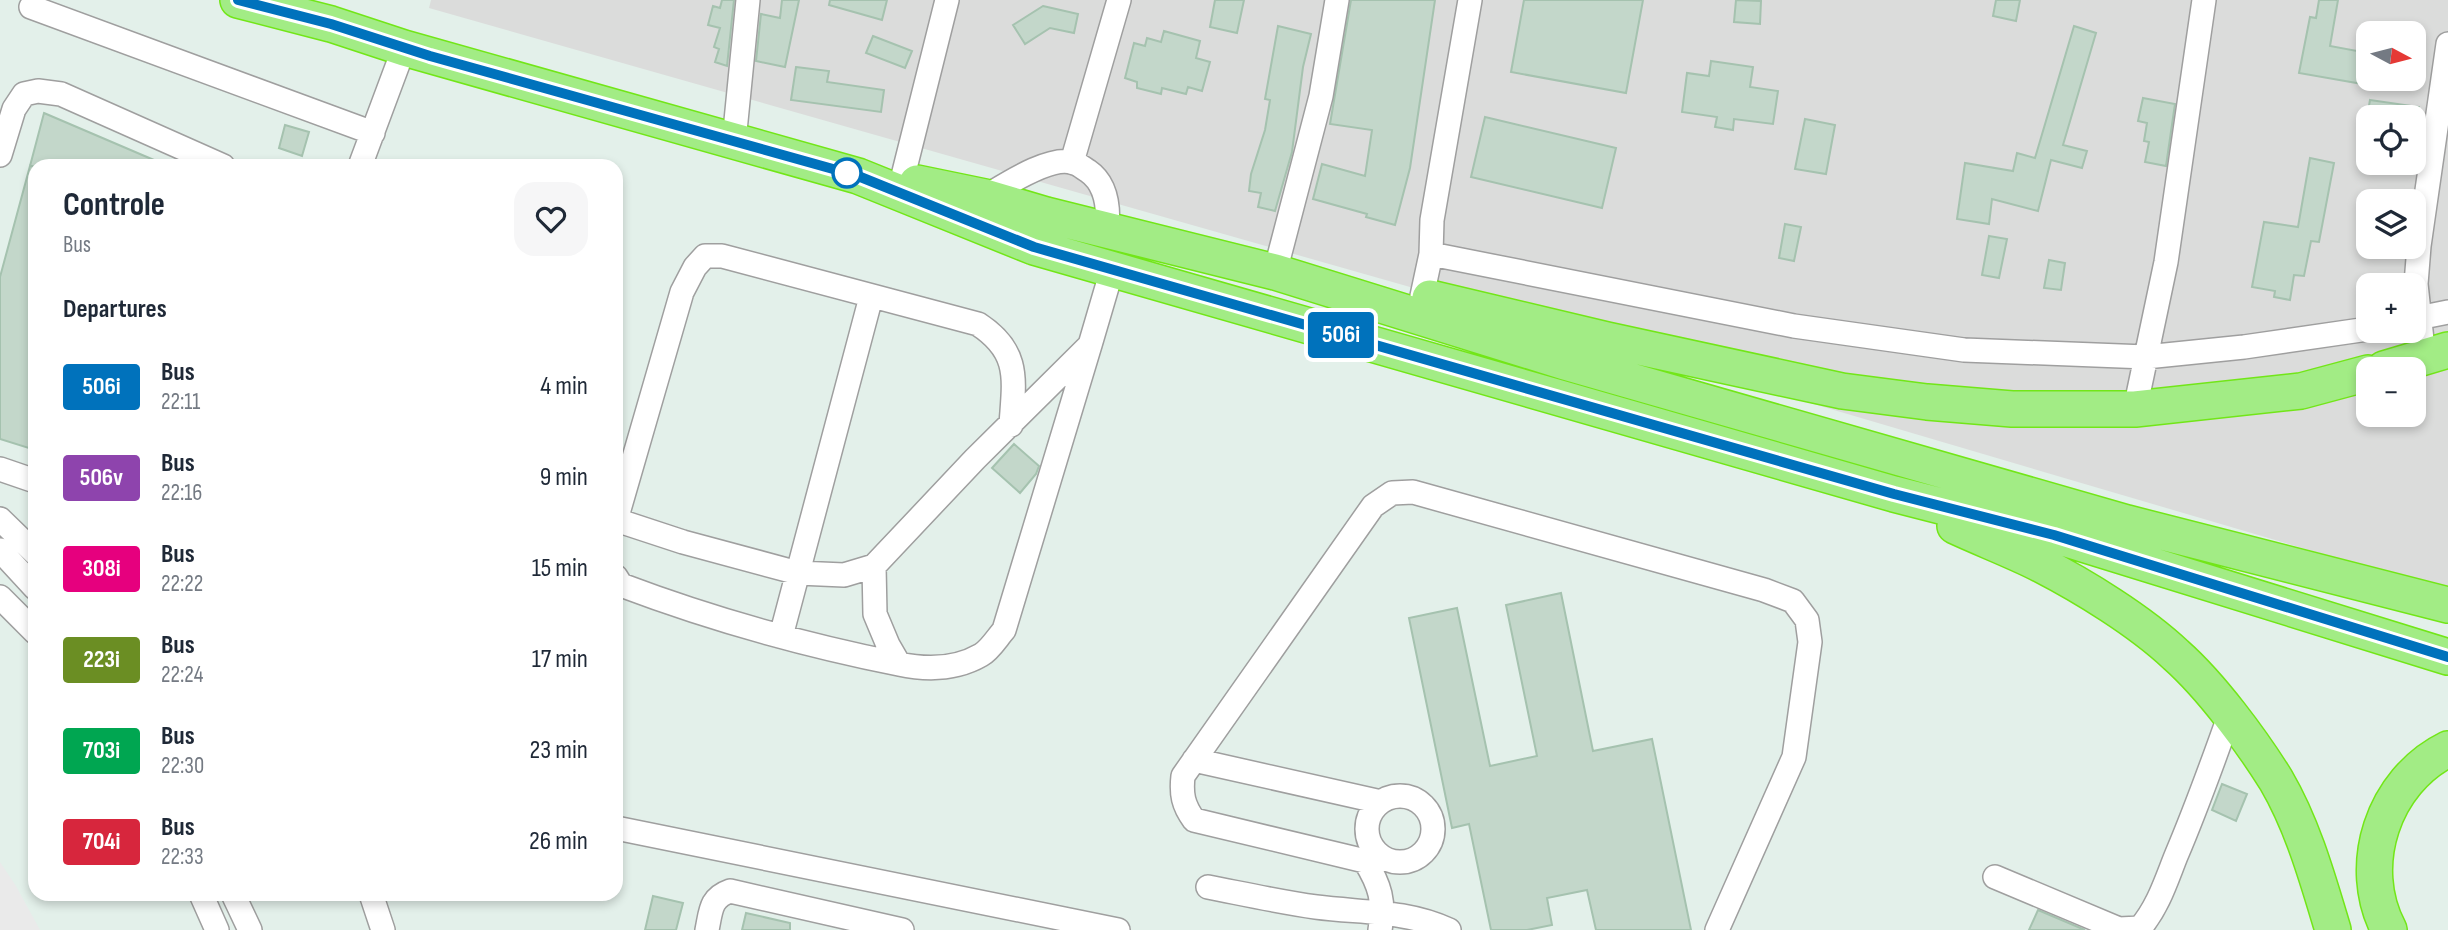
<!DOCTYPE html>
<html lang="en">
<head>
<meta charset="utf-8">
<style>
  body { margin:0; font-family:"Sofia Sans Condensed",sans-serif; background:#f6f6f7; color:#1f2937; height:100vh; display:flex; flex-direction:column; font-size:26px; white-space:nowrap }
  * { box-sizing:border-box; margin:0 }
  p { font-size:23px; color:#747a83 }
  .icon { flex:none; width:38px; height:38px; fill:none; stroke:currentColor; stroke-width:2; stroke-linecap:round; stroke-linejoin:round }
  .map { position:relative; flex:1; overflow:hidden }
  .sheet { position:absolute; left:28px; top:159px; width:595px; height:742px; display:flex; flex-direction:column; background:#fff; border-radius:21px; box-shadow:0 4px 10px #0003 }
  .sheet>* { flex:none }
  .badge { padding:0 14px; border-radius:5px; font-size:24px; line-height:46px }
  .needle { width:46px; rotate:97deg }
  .buttons { position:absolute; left:2356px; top:21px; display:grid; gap:14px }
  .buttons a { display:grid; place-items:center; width:70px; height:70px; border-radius:14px; background:#fff; box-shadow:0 4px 10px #0003; font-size:35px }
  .map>.badge { position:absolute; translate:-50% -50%; box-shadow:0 0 0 4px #fff }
  h2 { padding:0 35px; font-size:26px; line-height:63px }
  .round { display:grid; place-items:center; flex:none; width:74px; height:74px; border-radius:21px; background:#f6f6f7 }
  .headline { display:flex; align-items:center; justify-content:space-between; height:119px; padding:0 35px }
  h1 { font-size:33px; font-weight:700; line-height:52px }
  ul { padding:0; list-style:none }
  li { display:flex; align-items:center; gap:21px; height:91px; padding:0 35px }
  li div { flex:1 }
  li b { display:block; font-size:26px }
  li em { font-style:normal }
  li .badge { min-width:77px; font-weight:700; text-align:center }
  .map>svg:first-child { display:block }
</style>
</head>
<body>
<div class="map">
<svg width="2448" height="930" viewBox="0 0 2448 930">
  <rect width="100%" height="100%" fill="#e3f0ea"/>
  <path fill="#dbdcdb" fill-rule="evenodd" d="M431 0H2448V591L1593 339 429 8ZM2368 33H2413V79H2368ZM2368 117H2413V163H2368ZM2368 201H2413V247H2368ZM2368 285H2413V331H2368ZM2368 369H2413V415H2368Z"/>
  <path fill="#eaeaea" d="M0 862 16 886 40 930H0Z"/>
  <path fill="#c3d7ca" stroke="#a5c2af" stroke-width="2" d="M722 0H734L727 66 715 62 719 49 714 47 720 28 708 25 713 6 720 8Z
    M782 0H799L785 67 756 61 761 14 780 18Z
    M830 0H887L882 20 829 5Z
    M1215 0H1244L1237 33 1210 27Z
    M1351 0H1435L1410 168 1395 225 1366 217 1367 214 1313 199 1322 164 1365 176 1372 130 1330 124Z
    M1524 0H1643L1626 93 1511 72Z
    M1736 0 1761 1 1760 24 1734 22Z
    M1996 0H2020L2016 21 1993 16Z
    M2319 0H2338L2330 46 2368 53V85L2299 73 2310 17 2316 18Z
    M1043 6 1078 14 1074 33 1050 28 1025 44 1013 25Z
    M1278 26 1311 34 1303 67 1292 152 1275 211 1258 207 1261 193 1249 191 1251 174 1265 130 1270 100 1265 99Z
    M2074 26 2096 33 2063 145 2087 151 2082 168 2051 160 2038 211 1992 199 1989 224 1957 219 1965 163 2013 171 2017 153 2035 158Z
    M1164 31 1200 41 1196 58 1210 62 1202 91 1188 87 1186 94 1162 88 1161 94 1137 88V82L1125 78 1134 43 1145 46 1147 38 1161 42Z
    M873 36 912 51 905 68 866 53Z
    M1711 61 1753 67 1750 87 1778 91 1773 124 1734 119 1733 130 1715 127 1717 117 1682 112 1687 73 1709 76Z
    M796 67 829 71 827 82 884 90 881 112 791 100Z
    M2143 98 2175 104 2166 166 2145 162 2149 142 2144 141 2147 123 2138 121Z
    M2370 100 2419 107V117H2367Z
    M44 113 168 166H30Z
    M1485 117 1616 148 1602 208 1471 177Z
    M1805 119 1835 125 1826 174 1795 169Z
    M285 125 309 132 302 156 279 148Z
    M2310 158 2334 163 2319 242 2311 241 2304 276 2294 275 2290 300 2274 297 2275 291 2252 287 2264 222 2298 227Z
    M30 166 35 167V450L0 439V277Z
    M1785 224 1801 227 1794 261 1779 258Z
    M1989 236 2007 239 1999 278 1982 275Z
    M2049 260 2065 263 2061 290 2044 288Z
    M1014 444 1039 466 1036 474 1020 493 992 468Z
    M1561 593 1593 751 1652 739 1691 930H1596L1587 890 1547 898 1552 925 1527 930H1491L1469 824 1452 828 1409 618 1457 608 1490 766 1537 756 1506 605Z
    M2222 784 2247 794 2236 821 2212 810Z
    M653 896 683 903 676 930H645Z
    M2038 910 2085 930H2029Z
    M746 913 790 923V930H742Z"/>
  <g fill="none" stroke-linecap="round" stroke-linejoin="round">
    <defs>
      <path id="minor" d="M1470 0 1432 220 1431 254 1794 326 1964 350 2146 357 2244 347 2368 329
        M31 7 373 133
        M734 141 748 0
        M0 155 14 109 24 94 38 91 61 94 223 166
        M1072 162 1119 0
        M360 166 404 48
        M902 180 947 0
        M985 197C1005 185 1052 154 1074 163 1079 164 1084 169 1088 171 1107 184 1109 209 1107 230
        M1275 272 1321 96 1337 0
        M1422 296 1431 254
        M2413 319 2448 312
        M1090 345 1004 630C997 638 990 650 981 655 955 670 927 670 899 664L888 645 875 614 874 566 975 459 1090 345 1112 270
        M2424 359 2416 284 2419 246 2448 44
        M2135 409 2166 262 2204 0
        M0 469 35 481
        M0 519 35 553
        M616 520 682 292 695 267 705 256H722L978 324C1021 352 1014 380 1011 425
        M616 520 683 542 798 573 844 575 874 566
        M0 550 35 588
        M616 577 621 585C711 619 804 645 899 664
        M0 597 35 632
        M781 636 871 297
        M1194 760 1381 802
        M1367 829a33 33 0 1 1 66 0a33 33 0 1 1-66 0Z
        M616 828 1118 930
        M1995 877 2119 929 2140 928C2158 907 2166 881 2176 856 2196 809 2213 762 2230 714
        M1208 887C1244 894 1280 902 1316 907 1362 913 1406 910 1449 930
        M201 894 217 930
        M233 894 250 930
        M371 894 383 930
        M707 930C711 911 710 898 730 891L902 930
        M1380 930C1385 902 1380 885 1365 861L1194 820C1183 805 1181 794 1183 776L1373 506 1392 493 1413 492 1764 590 1793 601 1807 620 1810 642 1794 757 1717 930"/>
      <path id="highway" d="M238 0 331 24 404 48 858 176 1034 247 1894 494 2054 535 2448 657
        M917 183 985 197 1046 215 1275 272 1565 362 2127 523 2448 605
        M1430 298 1607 340 1842 391 1927 402 2012 409H2135L2301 391 2368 373
        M2384 369 2448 350
        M1955 526C1983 539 2012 550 2038 563 2083 586 2140 621 2176 655 2211 686 2251 740 2276 780 2303 826 2318 880 2333 930
        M2389 930C2355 866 2383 781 2448 749"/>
    </defs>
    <use href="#minor" stroke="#9f9f9f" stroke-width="26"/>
    <use href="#highway" stroke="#72e618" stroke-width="38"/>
    <use href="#minor" stroke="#fff" stroke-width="23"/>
    <use href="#highway" stroke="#a2ec85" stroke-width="35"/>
  </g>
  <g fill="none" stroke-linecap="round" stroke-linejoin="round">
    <defs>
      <path id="line" d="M238 0 331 24 430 56 858 176 1034 247 1894 494 2054 535 2448 657"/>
    </defs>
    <use href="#line" stroke="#fff" stroke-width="16"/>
    <use href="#line" stroke="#0072bc" stroke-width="10"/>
  </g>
  <circle fill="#fff" stroke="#0072bc" stroke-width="3.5" cx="847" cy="173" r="14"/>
</svg>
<div class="buttons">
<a><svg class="needle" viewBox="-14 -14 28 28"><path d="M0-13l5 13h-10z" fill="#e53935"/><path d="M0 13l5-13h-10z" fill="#747a83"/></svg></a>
<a><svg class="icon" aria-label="locate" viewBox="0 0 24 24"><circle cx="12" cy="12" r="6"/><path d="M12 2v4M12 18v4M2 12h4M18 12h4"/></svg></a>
<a><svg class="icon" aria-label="layers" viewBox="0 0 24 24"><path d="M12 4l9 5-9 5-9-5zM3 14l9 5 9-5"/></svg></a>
<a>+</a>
<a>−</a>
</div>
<b class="badge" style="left:1341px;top:335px;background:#0072bc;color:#fff">506i</b>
<section class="sheet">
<div class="headline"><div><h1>Controle</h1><p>Bus</p></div><a class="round"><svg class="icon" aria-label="heart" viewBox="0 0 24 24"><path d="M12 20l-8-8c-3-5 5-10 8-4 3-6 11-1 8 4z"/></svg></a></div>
<h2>Departures</h2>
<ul>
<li><span class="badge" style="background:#0072bc;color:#fff">506i</span><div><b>Bus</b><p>22:11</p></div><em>4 min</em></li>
<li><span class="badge" style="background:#8e44ad;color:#fff">506v</span><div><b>Bus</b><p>22:16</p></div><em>9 min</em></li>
<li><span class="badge" style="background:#e6007e;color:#fff">308i</span><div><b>Bus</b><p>22:22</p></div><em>15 min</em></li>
<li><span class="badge" style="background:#6b8e23;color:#fff">223i</span><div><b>Bus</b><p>22:24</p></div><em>17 min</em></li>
<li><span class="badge" style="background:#00a651;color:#fff">703i</span><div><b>Bus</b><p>22:30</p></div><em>23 min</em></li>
<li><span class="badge" style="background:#d7263d;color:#fff">704i</span><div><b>Bus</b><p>22:33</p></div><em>26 min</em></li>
</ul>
</section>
</div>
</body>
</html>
